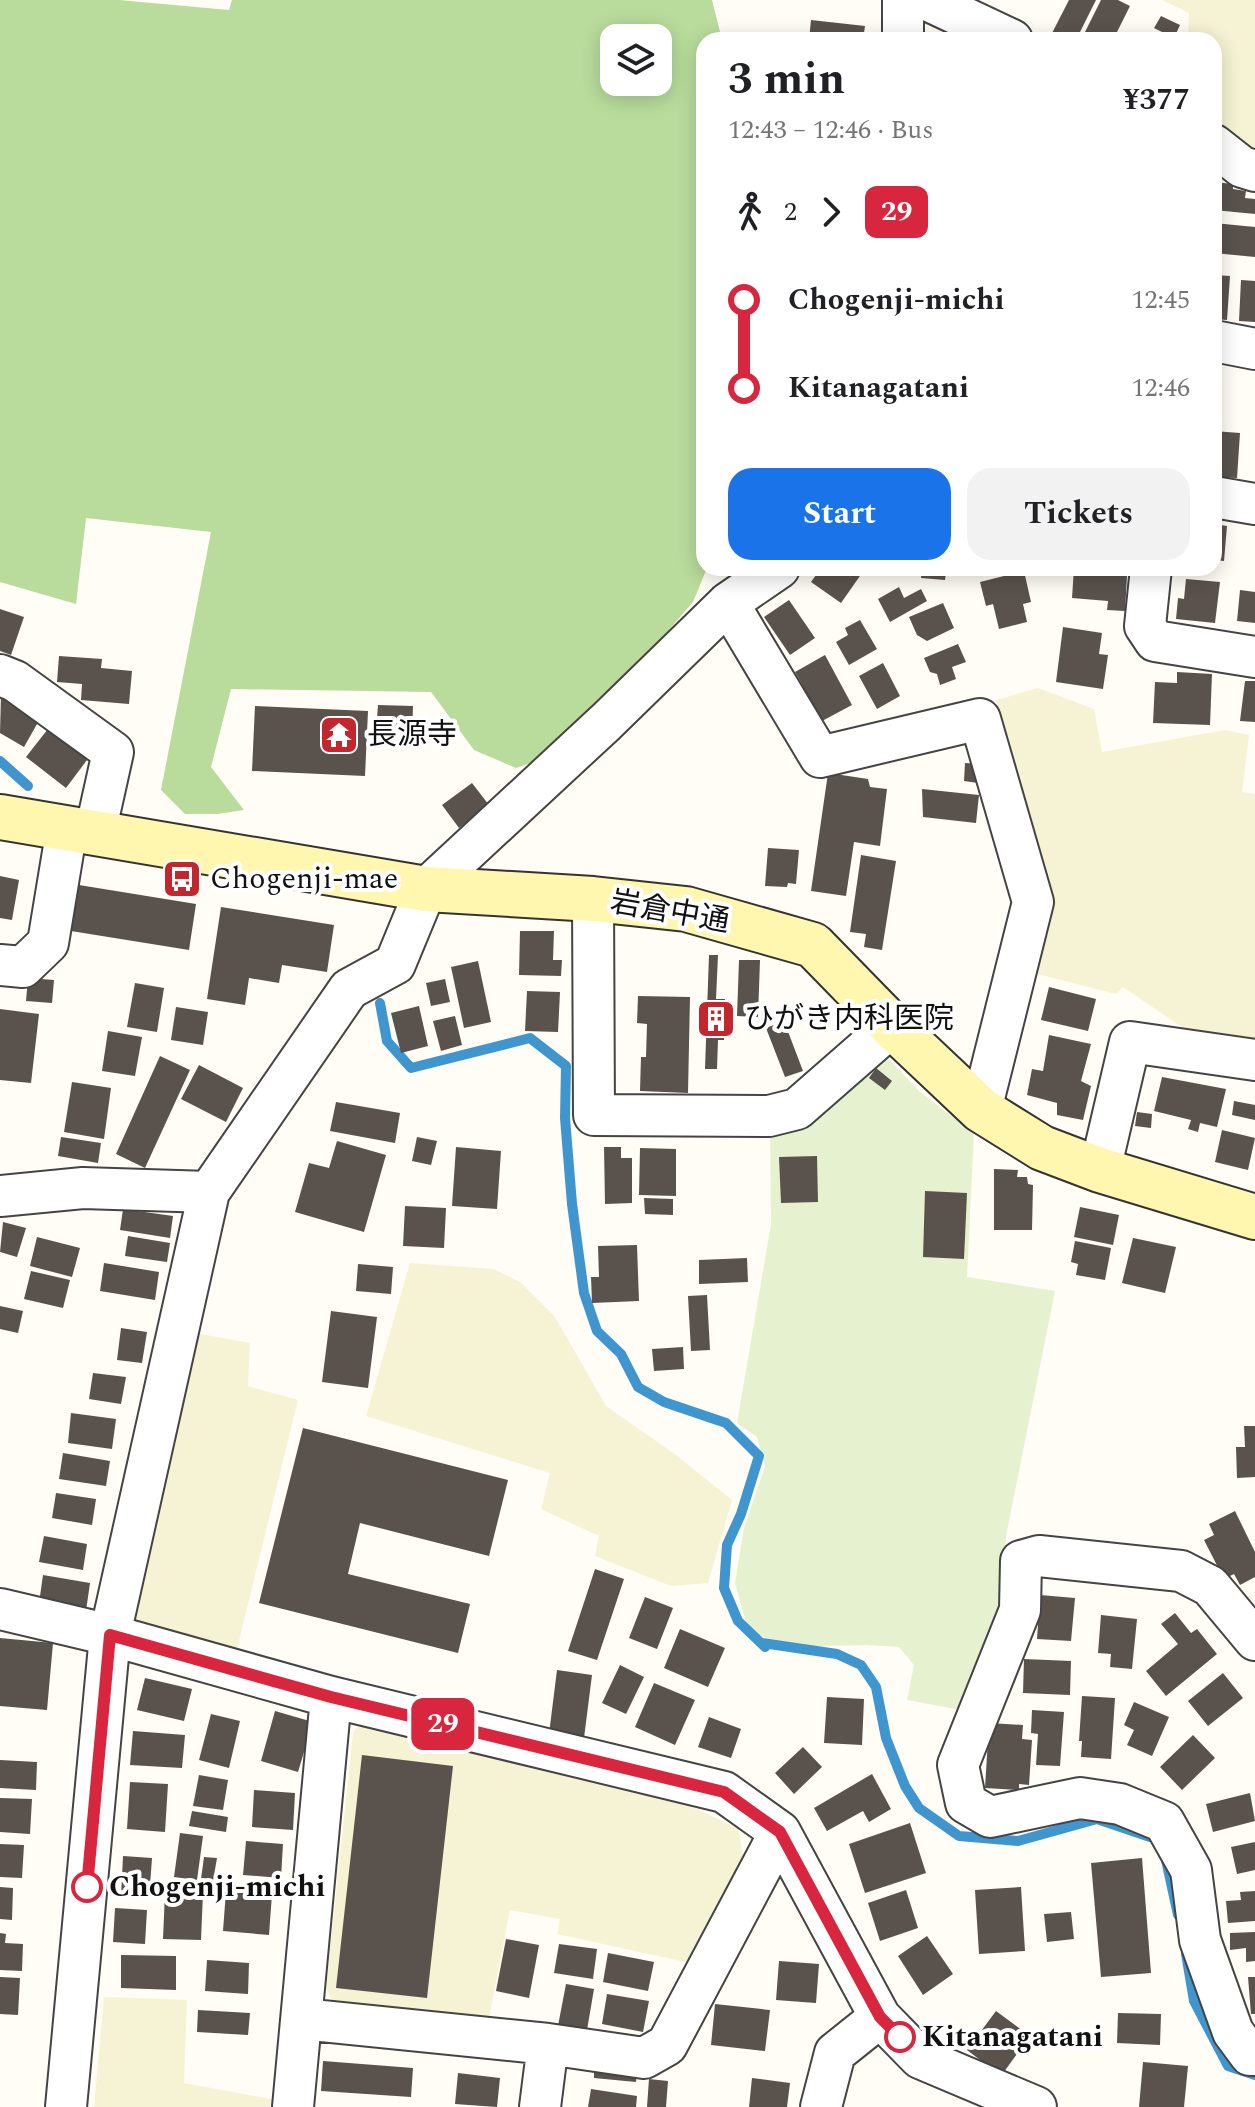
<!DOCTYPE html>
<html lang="en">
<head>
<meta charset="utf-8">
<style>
  body { margin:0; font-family:Spectral,"Noto Sans JP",serif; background:#f2f2f2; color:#202124; height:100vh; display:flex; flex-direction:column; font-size:30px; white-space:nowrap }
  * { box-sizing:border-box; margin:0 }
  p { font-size:26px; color:#757577 }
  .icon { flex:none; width:44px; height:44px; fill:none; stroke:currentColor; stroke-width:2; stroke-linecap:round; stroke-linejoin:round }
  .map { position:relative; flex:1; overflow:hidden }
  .details { position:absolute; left:696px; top:32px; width:526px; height:544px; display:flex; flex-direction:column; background:#fff; border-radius:24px; box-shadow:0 4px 20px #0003 }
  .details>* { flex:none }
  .badge { padding:0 16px; border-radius:12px; font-size:28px; line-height:52px }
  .fabs { position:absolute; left:600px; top:24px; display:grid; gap:16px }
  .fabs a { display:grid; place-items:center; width:72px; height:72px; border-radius:16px; background:#fff; box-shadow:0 4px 20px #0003; font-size:40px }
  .map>.badge { position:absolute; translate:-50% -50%; box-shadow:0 0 0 4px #fff }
  .legs { display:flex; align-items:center; gap:12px; height:88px; padding:0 32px; font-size:26px }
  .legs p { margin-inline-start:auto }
  .head { display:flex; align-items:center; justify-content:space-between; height:136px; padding:0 32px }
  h1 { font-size:44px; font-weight:700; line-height:60px }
  .cta { display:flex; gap:16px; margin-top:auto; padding:16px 32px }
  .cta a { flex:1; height:92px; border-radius:24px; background:#1a73e8; color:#fff; font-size:32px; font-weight:700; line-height:92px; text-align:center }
  .cta a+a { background:#f2f2f2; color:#202124 }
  ul { padding:0 32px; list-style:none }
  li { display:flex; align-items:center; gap:28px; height:88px; font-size:30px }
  li i { display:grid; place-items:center; width:12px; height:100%; margin:0 10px; background:currentColor }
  li i::after { content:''; width:20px; height:20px; margin:-10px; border:6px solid; border-radius:50%; background:#fff }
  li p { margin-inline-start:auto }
  li:first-child i { background:linear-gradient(#0000 50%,currentColor 0) }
  li:last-child i { background:linear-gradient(currentColor 50%,#0000 0) }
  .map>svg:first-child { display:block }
</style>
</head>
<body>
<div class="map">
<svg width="1255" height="2107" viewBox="0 0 1255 2107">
  <rect width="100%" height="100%" fill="#fffdf5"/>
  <path fill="#f6f3d4" d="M1162 0H1255V156L1214 128V40H1188L1189 13Z
    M1038 688 1094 709 1102 752 1225 730 1249 735 1242 792 1255 794V1043L1192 1034 1123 987 1116 994 1034 973 1051 899 996 700Z
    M410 1263 494 1269 520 1282 555 1317 606 1406 676 1455 732 1500 708 1583 671 1586 595 1556 599 1536 541 1509 550 1473 366 1416Z
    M195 1333 250 1343 248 1386 298 1400 236 1653 138 1630 128 1609Z
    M365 1718 511 1754 683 1803 738 1828 744 1861 690 1963 557 1934 560 1919 510 1910 487 2028 334 2004 326 1988 353 1733Z
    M104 1997 187 2000 184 2083 277 2100 276 2107H94Z"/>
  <path fill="#b9dc9c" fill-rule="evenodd" d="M0 0H119L229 10 232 0H712L722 40H704V422L702 430 704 440V568H707L693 602 563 752 516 768 474 750 431 692 231 689 211 767 244 810 217 814H185L161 790 211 532 86 518 76 604 0 582ZM614 38H658V82H614Z"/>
  <path fill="#e6f2cf" d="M880 1050 920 1092 974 1133 967 1277 1055 1291 1006 1536 1004 1603 961 1710 907 1700 914 1665 899 1647 866 1645 787 1647 748 1630 735 1583 744 1528 765 1466 757 1437 737 1423 771 1224 770 1125Z"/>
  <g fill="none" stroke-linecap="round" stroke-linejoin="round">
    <path stroke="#3f96cf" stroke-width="10" d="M0 761 28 786
      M380 1003 387 1041 411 1068 530 1038 566 1066 565 1118 572 1204 584 1293 597 1331 621 1354 638 1387 664 1402 726 1423 759 1456 741 1514 727 1545 724 1588 738 1621 765 1647 762 1643 837 1654 861 1665 876 1687 886 1738 905 1786 919 1808 959 1836 1018 1841 1097 1819 1150 1837
      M1166 1860 1178 1915
      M1186 1954 1194 2001 1228 2066 1255 2075"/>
  </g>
  <path fill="#5a524d" d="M1069 0H1096L1076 40H1057L1050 37Z
    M1101 0H1118L1130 6 1113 40H1081Z
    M1161 16 1180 25 1174 38 1154 28Z
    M811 20 865 26 863 40H809Z
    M1214 182 1233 184V189L1246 191 1245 198 1255 199V214L1214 210Z
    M1214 223 1255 227V257L1214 253Z
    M1214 275 1230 276 1227 320 1214 319Z
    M1241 280 1255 281V322L1239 321Z
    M1214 431 1240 433 1237 478 1214 477Z
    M1214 524 1227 526 1224 561 1214 560Z
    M821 568H855L862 573 841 603 811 582Z
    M922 568H969L968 576 946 573 945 580 921 578Z
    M1074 568H1117L1116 576H1127L1125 611 1107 610 1108 601 1072 598Z
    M1024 571 1031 602 1023 604 1027 622 999 629 993 604 986 606 980 582Z
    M1186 579 1220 582 1215 623 1176 619 1178 598 1184 599Z
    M899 587 904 598 921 589 927 601 890 622 878 599Z
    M1240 590 1255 592V623L1237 621Z
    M789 600 815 638 790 655 764 617Z
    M943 603 954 628 927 641 917 635 909 617Z
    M0 609 24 617 11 655 0 651Z
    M860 620 877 649 849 665 836 642 848 635 845 628Z
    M1063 627 1102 633 1099 654 1108 655 1103 689 1056 682Z
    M958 644 966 662 952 667 956 679 940 685 937 674 930 672 924 658Z
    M825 655 852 705 822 721 795 672Z
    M59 656 102 659 101 668 132 671 129 704 81 700 82 684 57 682Z
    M883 663 900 696 877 709 859 676Z
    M1177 672 1212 674 1210 725 1153 723 1155 682 1177 683Z
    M1245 681H1255V722L1240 721Z
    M1 694 41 717 24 747 0 733Z
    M378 705 413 706 412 734 376 732Z
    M255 706 368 711 365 776 252 771Z
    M51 725 90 756 66 788 26 757Z
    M965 763 980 764 978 783 964 781Z
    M828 773 868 779 870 787 887 789 880 846 854 842 846 896 811 891Z
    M472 783 489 805 459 828 442 805Z
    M922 789 979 795 976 823 923 817Z
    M768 848 799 850 796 884 788 883 787 887 765 886Z
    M861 855 896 861 882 950 864 947 866 934 850 932Z
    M0 876 19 880 12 920 0 918Z
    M79 885 196 904 189 950 71 931Z
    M221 907 334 925 327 972 282 965 279 983 249 978 245 1005 207 999Z
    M520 931H554L553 960H562L561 976 519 975Z
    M709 955H718L716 999H725L724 1040H718L717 1069H705Z
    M739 960H760L758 1017 737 1016Z
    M478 961 491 1022 464 1028 451 967Z
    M28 978 54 980 52 1003 26 1001Z
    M445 979 450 1002 431 1006 426 983Z
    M135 983 164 988 157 1032 127 1027Z
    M1049 987 1096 999 1088 1031 1041 1020Z
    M527 991 560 992 558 1032 525 1031Z
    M638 996 690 997 688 1093 640 1091 641 1057H646L647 1024 637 1023Z
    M419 1006 428 1046 401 1053 391 1013Z
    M176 1007 208 1012 203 1045 171 1040Z
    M0 1009 39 1014 31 1083 0 1080Z
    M455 1016 462 1045 441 1051 433 1021Z
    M784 1021 803 1071 785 1077 766 1028Z
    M108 1031 142 1037 135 1076 102 1071Z
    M1049 1035 1091 1044 1081 1081 1091 1086 1083 1120 1057 1115V1103L1027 1095 1032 1069 1043 1071Z
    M160 1056 190 1070 145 1168 116 1154Z
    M199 1065 243 1088 226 1122 181 1099Z
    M876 1068 892 1081 885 1090 869 1078Z
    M1162 1077 1226 1089 1217 1127 1200 1123 1198 1132 1188 1129 1191 1120 1154 1111Z
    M72 1082 111 1088 104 1139 64 1132Z
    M1234 1101 1255 1105V1120L1232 1115Z
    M336 1102 400 1113 395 1143 330 1131Z
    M1137 1112 1152 1114 1151 1128 1135 1126Z
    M1222 1130 1255 1138 1248 1170 1215 1162Z
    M61 1137 101 1143 98 1163 58 1156Z
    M417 1137 437 1141 431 1165 412 1161Z
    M337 1141 386 1155 364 1232 295 1212 309 1163 329 1168Z
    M456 1147 501 1151 497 1209 452 1206Z
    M604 1147H621V1158H632V1203L605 1204Z
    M640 1148 676 1149V1196L639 1195Z
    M817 1156 818 1202 781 1203 779 1157Z
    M994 1169 1018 1170 1017 1177H1027L1028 1184 1033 1185 1032 1230H994Z
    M925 1191 967 1193 964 1259 923 1257Z
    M644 1198 673 1199V1215L645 1214Z
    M405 1206 446 1208 444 1248 403 1246Z
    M1080 1207 1119 1215 1113 1245 1074 1237Z
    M123 1209 173 1216 170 1238 120 1230Z
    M3 1222 26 1228 17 1257 0 1252Z
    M128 1236 170 1243 167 1262 125 1256Z
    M37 1237 80 1248 72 1277 30 1266Z
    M1133 1238 1176 1247 1165 1293 1122 1283Z
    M1075 1241 1111 1248 1105 1280 1076 1275 1078 1264 1071 1262Z
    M637 1245 639 1301 592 1303 591 1277H599L598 1246Z
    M747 1258 748 1282 699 1284V1260Z
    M104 1263 159 1272 155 1300 100 1291Z
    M358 1264 393 1267 391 1294 356 1291Z
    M31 1271 70 1280 63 1308 24 1299Z
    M707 1295 710 1350 691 1351 688 1296Z
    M0 1306 23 1311 18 1333 0 1329Z
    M331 1311 377 1317 368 1388 322 1382Z
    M121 1328 147 1332 142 1363 117 1360Z
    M683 1347 684 1369 654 1371 652 1349Z
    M93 1373 126 1377 121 1404 89 1399Z
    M71 1413 116 1419 112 1449 68 1443Z
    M1244 1426H1255V1477L1237 1478 1236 1447H1245Z
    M303 1428 508 1480 489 1556 360 1523 348 1574 470 1604 458 1653 259 1603Z
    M63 1453 110 1461 106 1486 59 1479Z
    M56 1493 96 1499 92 1525 52 1518Z
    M1235 1511 1255 1552V1577L1240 1585 1234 1574 1224 1579 1204 1540 1214 1535 1209 1524Z
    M44 1536 87 1544 83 1570 39 1562Z
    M595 1569 624 1579 597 1660 568 1651Z
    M43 1575 90 1583 86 1611 39 1603Z
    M1040 1595 1075 1598 1071 1641 1037 1639Z
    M645 1597 673 1608 657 1649 629 1638Z
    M1175 1613 1191 1633 1197 1629 1217 1654 1166 1696 1146 1671 1178 1644 1161 1624Z
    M1101 1615 1137 1619 1132 1669 1110 1667 1111 1654 1098 1653Z
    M680 1629 725 1648 708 1687 664 1668Z
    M0 1638 53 1643 47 1710 0 1706Z
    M1024 1659 1071 1661 1070 1695 1023 1693Z
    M620 1665 644 1677 626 1714 602 1703Z
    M557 1670 592 1675 584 1738 549 1734Z
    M1223 1673 1243 1698 1208 1726 1188 1701Z
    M145 1678 192 1689 184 1721 137 1710Z
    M654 1683 695 1700 675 1745 635 1727Z
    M1082 1696 1115 1698 1111 1759 1081 1757 1082 1741H1079Z
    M827 1697 864 1699 862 1745 824 1743Z
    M1134 1702 1169 1717 1152 1756 1127 1745 1134 1730 1124 1725Z
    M1032 1710 1064 1712 1060 1766 1036 1765 1038 1734 1031 1733Z
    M275 1711 313 1722 298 1772 261 1761Z
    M211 1714 240 1721 229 1768 199 1760Z
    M709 1717 741 1729 731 1758 698 1747Z
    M989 1723 1023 1725 1022 1739 1032 1740 1029 1785 1019 1784V1790L985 1788Z
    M133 1731 185 1735 182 1768 130 1765Z
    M1193 1735 1215 1758 1182 1790 1160 1767Z
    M803 1747 822 1767 794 1794 775 1773Z
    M362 1755 453 1766 427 1998 336 1988Z
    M0 1760 37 1762 36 1790 0 1788Z
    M872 1774 891 1809 869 1822 863 1811 827 1831 814 1808Z
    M199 1775 228 1780 223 1810 193 1806Z
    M130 1782 168 1784 165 1832 127 1829Z
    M254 1790 295 1793 293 1830 252 1827Z
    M1250 1793 1255 1821 1213 1832 1206 1804Z
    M0 1798 32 1799 30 1834 0 1832Z
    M192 1811 228 1817 226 1832 189 1826Z
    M910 1823 926 1873 865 1893 849 1844Z
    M180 1833 203 1836 197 1880 174 1877Z
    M246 1841 283 1844 281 1878 243 1875Z
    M1255 1842V1870L1237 1874 1231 1847Z
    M0 1844 24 1845 22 1878 0 1877Z
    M123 1856 152 1858 149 1899 121 1897Z
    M204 1857 217 1858 213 1881 201 1879Z
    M1142 1858 1151 1973 1101 1977 1091 1863Z
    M0 1887 13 1888 12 1920 0 1919Z
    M1021 1887 1025 1951 979 1954 975 1890Z
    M906 1890 918 1928 880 1941 868 1903Z
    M226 1891 272 1894 269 1935 223 1931Z
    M1255 1891V1921L1228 1923 1226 1901 1241 1900 1240 1892Z
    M165 1892 203 1893 201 1940 163 1939Z
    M115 1908 147 1910 145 1944 113 1942Z
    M1071 1912 1074 1939 1047 1942 1044 1914Z
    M1255 1932V1961L1246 1962V1948L1230 1950V1933Z
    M0 1933 6 1934 5 1943 23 1944 22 1971 0 1970Z
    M927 1936 953 1974 923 1995 898 1956Z
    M506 1939 539 1945 529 1998 496 1991Z
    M559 1944 597 1949 593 1979 554 1973Z
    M608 1953 654 1962 648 1991 603 1982Z
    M121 1955 176 1956V1990L121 1988Z
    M207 1960 249 1963 248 1994 205 1991Z
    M779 1961 819 1964 816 2003 776 2000Z
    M0 1977 20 1978 18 2015 0 2014Z
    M1248 1977H1255V2014H1251Z
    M566 1984 594 1989 586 2036 557 2031Z
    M607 1994 649 2001 643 2032 602 2024Z
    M715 2004 770 2010 765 2051 711 2045Z
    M198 2010 250 2013 248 2035 197 2032Z
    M996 2011 1030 2036 1001 2076 967 2050Z
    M1118 2013 1161 2014 1160 2045 1117 2043Z
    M323 2061 413 2068 411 2097 321 2091Z
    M1143 2062 1188 2066 1184 2107H1139Z
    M594 2067 637 2071 636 2082 594 2078Z
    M458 2073 500 2078 497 2107 455 2104Z
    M752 2078 790 2083 787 2107H749Z
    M649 2079 668 2081 666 2107H647Z
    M591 2089 637 2096 636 2107H588Z"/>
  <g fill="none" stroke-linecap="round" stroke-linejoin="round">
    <defs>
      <path id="street" d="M927 0 1012 40
        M903 40V0
        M1214 145 1242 167 1255 171
        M1214 341 1255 349
        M1214 497 1255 504
        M1151 568 1145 626 1155 641 1255 657
        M728 603 820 757 980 719 1033 902 981 1110
        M0 675 15 681 113 752 95 833
        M593 899 594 1115 769 1116 797 1109 892 1026
        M0 965 23 967 48 943 67 828
        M1100 1170 1130 1042 1255 1060
        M0 1196 83 1188 209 1192
        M0 1609 110 1635 331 1697 724 1792 780 1832 880 2017 920 2058 1036 2107
        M1255 1640 1210 1586 1181 1571 1039 1556 1021 1561 1020 1610 958 1765 966 1803 990 1817 1080 1798 1120 1804 1164 1822 1191 1870 1200 1940 1233 2032 1250 2055H1255
        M302 2019 548 2044 644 2058 667 2045 780 1832
        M66 2107 110 1635 209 1192 349 989 395 964 426 889 606 722 728 603 779 568
        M293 2107 331 1697
        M540 2107 548 2044
        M821 2107 835 2053 880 2017"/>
      <path id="secondary" d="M0 817 426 889 593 899 686 909 813 945 892 1026 981 1110 1042 1148 1100 1170 1255 1217"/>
    </defs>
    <use href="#street" stroke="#444" stroke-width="44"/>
    <use href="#secondary" stroke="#333" stroke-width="48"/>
    <use href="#street" stroke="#fff" stroke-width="40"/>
    <use href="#secondary" stroke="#fff6b0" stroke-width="44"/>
  </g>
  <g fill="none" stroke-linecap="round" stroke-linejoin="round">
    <defs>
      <path id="line-1" d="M87 1887 110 1635 331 1697 724 1792 780 1832 880 2017 900 2037"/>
    </defs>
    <use href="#line-1" stroke="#fff" stroke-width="18"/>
    <use href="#line-1" stroke="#d7263d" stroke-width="12"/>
  </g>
  <defs>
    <symbol id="temple-square" viewBox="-11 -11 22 22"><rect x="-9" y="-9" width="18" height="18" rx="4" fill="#c4262e" stroke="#fff"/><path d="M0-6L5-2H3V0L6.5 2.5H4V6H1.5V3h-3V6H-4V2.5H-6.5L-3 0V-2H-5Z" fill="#fff"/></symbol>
    <symbol id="bus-square" viewBox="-11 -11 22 22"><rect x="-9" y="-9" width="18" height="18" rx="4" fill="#c4262e" stroke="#fff"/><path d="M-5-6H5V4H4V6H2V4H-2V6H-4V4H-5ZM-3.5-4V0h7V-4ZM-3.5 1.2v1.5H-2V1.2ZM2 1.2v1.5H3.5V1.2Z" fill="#fff"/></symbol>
    <symbol id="building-square" viewBox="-11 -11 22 22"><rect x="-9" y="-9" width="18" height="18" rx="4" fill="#c4262e" stroke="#fff"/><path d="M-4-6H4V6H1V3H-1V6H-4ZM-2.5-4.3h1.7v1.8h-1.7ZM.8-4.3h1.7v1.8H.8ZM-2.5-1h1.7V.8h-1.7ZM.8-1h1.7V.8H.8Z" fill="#fff"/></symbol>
  </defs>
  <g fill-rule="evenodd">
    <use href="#temple-square" x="317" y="713" width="44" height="44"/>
    <use href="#bus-square" x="160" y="857" width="44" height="44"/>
    <use href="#building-square" x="694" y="997" width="44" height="44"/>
  </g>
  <g fill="#fff" stroke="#d7263d" stroke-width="4">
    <circle cx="87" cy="1887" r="14"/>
    <circle cx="900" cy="2037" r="14"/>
  </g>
  <g text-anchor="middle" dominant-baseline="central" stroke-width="8" stroke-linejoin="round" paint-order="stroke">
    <g font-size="30" fill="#111" stroke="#fff" text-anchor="start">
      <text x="367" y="735">長源寺</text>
      <text x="210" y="879">Chogenji-mae</text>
      <text x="744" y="1019">ひがき内科医院</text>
    </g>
    <g font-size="30" fill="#111" stroke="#fff">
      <text transform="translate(670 912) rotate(10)">岩倉中通</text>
    </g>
    <g font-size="30" font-weight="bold" fill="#111" stroke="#fff" text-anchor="start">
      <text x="109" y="1887">Chogenji-michi</text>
      <text x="922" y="2037">Kitanagatani</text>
    </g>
  </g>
</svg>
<div class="fabs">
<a><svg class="icon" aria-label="layers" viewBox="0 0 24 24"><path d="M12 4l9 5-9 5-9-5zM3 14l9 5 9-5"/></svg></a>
</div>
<b class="badge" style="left:443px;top:1724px;background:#d7263d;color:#fff">29</b>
<section class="details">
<div class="head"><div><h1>3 min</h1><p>12:43 – 12:46 · Bus</p></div><b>¥377</b></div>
<div class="legs"><svg class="icon" aria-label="walk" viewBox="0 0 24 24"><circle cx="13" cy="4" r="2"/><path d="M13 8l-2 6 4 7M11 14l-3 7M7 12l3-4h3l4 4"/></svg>2<svg class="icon" aria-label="forward" viewBox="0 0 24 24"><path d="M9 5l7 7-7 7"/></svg><b class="badge" style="background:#d7263d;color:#fff">29</b></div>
<ul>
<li><i style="color:#d7263d"></i><b>Chogenji-michi</b><p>12:45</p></li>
<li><i style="color:#d7263d"></i><b>Kitanagatani</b><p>12:46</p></li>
</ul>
<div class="cta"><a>Start</a><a>Tickets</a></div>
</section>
</div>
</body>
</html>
